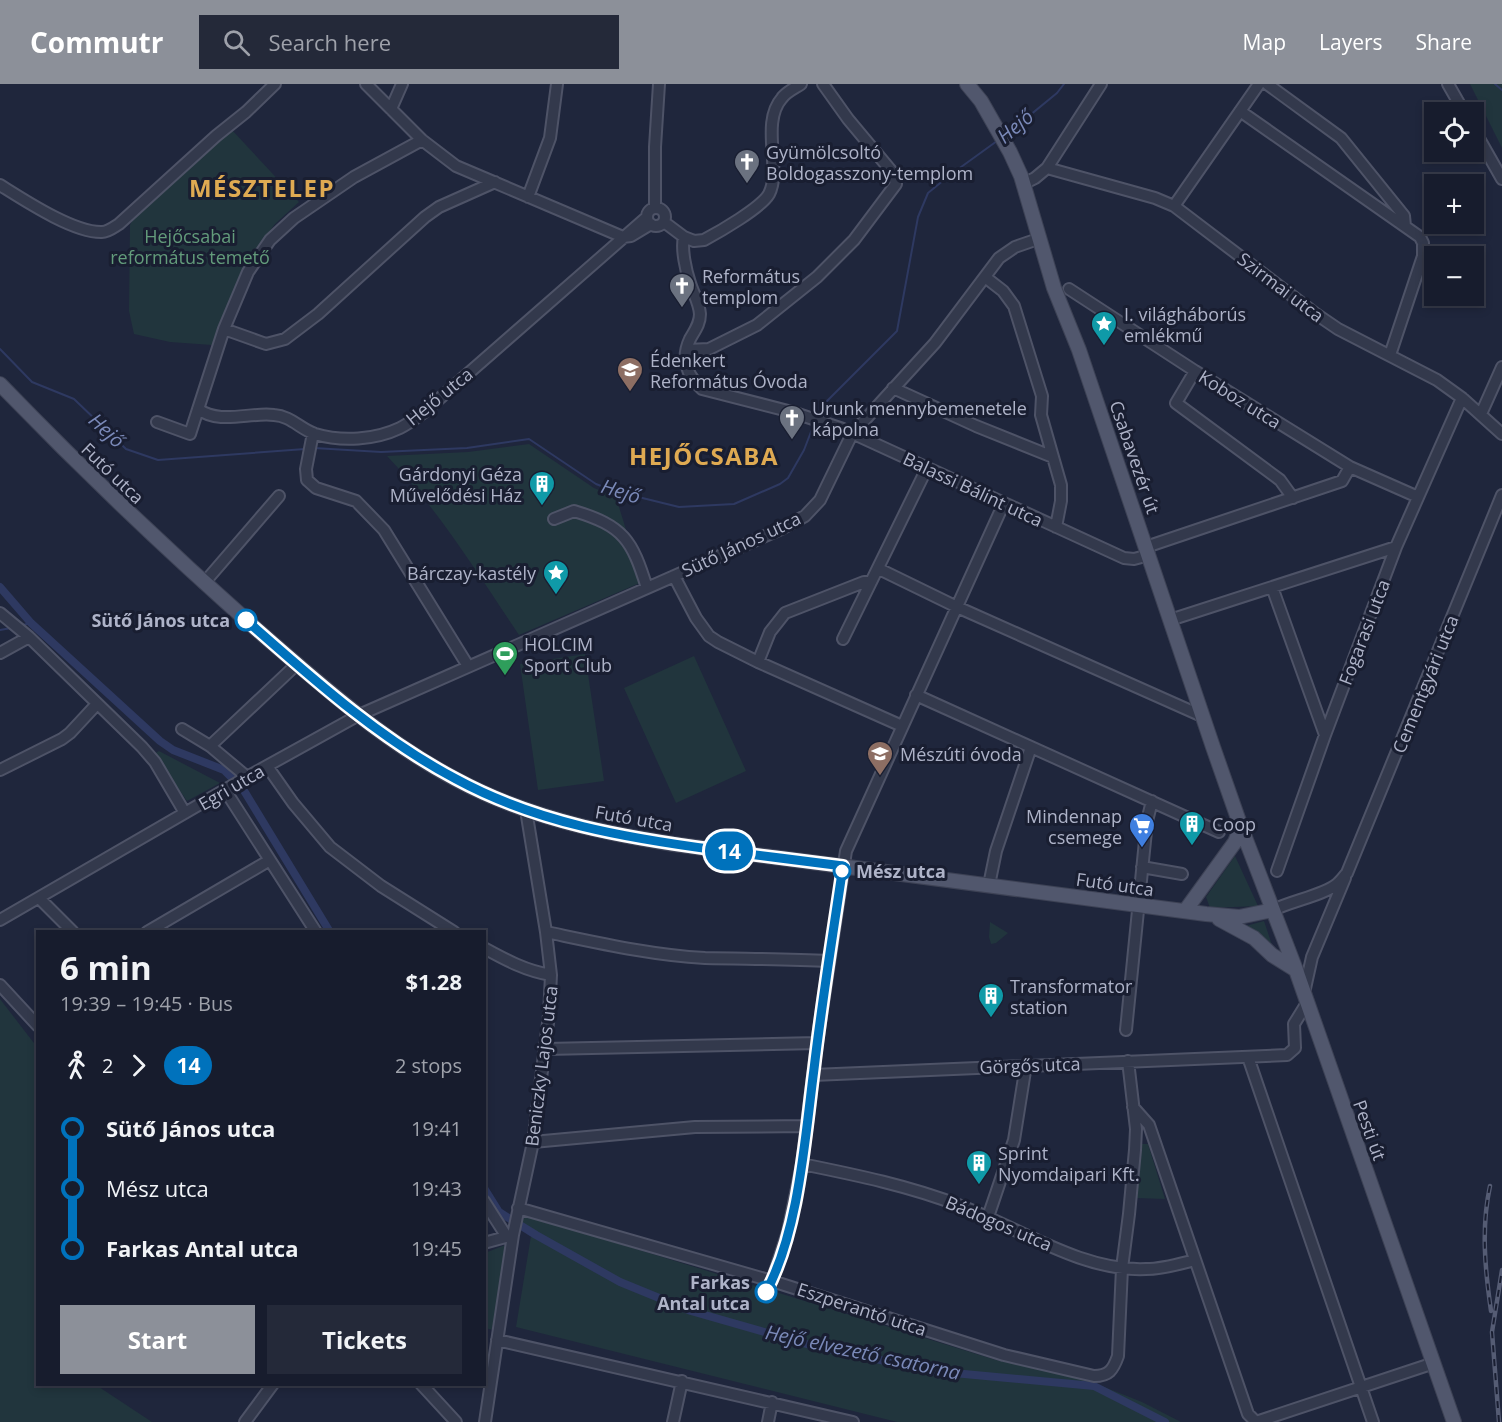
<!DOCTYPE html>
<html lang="en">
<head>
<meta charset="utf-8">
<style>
  body { margin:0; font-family:"Open Sans",sans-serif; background:#242939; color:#f1f3f6; height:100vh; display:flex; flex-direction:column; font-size:22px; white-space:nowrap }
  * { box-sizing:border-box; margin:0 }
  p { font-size:20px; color:#9ea1aa }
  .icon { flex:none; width:33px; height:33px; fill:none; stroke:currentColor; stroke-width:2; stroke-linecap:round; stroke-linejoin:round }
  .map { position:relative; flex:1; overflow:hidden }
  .panel { position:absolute; left:36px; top:846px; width:450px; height:456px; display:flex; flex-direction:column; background:#171c2d; border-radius:0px; box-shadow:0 3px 9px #0003,0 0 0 2px #363a49 }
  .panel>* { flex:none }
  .badge { padding:0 12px; border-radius:20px; font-size:21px; line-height:39px }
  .tools { position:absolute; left:1424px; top:18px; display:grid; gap:12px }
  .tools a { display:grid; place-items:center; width:60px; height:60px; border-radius:0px; background:#171c2d; box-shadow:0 3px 9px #0003,0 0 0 2px #363a49; font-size:30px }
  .map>.badge { position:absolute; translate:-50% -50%; box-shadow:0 0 0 3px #fff }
  .legs { display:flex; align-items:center; gap:9px; height:66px; padding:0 24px; font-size:20px }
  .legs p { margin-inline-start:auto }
  .headline { display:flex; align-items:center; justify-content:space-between; height:102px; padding:0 24px }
  h1 { font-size:33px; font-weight:700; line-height:45px }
  .primary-button { display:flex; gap:12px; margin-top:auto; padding:12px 24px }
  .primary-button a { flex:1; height:69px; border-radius:0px; background:#8c9099; color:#fff; font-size:24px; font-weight:700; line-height:69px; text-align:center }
  .primary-button a+a { background:#242939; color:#f1f3f6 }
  ul { padding:0 24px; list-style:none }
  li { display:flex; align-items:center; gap:21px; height:60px; font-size:22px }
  li i { display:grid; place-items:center; width:9px; height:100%; margin:0 8px; background:currentColor }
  li i::after { content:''; width:15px; height:15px; margin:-8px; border:4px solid; border-radius:50%; background:#171c2d }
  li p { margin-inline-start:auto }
  li:first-child i { background:linear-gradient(#0000 50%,currentColor 0) }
  li:last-child i { background:linear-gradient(currentColor 50%,#0000 0) }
  header { display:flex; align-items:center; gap:36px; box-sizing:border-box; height:84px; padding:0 30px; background:#8c9099; color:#fff }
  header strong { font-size:28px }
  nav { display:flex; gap:33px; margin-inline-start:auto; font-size:21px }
  .search { width:420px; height:54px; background:#242939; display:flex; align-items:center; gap:15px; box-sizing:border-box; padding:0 21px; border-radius:0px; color:#9ea1aa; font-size:22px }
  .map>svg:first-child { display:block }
</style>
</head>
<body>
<header>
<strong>Commutr</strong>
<div class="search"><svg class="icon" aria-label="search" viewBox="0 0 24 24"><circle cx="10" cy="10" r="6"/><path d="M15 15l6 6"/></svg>Search here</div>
<nav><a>Map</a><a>Layers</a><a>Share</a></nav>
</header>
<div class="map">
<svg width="1502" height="1338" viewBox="0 0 1502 1338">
  <rect width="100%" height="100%" fill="#1f263c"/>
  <path fill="#21353d" d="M1470 0H1502V64Z
    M231 45 299 118 275 140 253 170 212 261 170 258 134 250 129 227 130 141 134 133Z
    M529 360 594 404 616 413 642 498 519 551C478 490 438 425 387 372L468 368Z
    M585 570 604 697 538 706 520 580Z
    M694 572 746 687 676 719 624 604Z
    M159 667 220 699 187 717 154 670Z
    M1235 772 1258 822 1210 824 1206 813Z
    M1264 837 1275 870 1242 843Z
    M990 838 1008 849 996 859 991 860 989 853Z
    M0 915 37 963 38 1300 96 1301 152 1338H0Z
    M1139 1060H1148L1165 1115 1137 1114Z
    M526 1131 996 1276 1074 1291 1142 1318 1181 1338H897L516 1243 531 1152 522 1138Z
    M505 1161 493 1246 485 1244V1169Z"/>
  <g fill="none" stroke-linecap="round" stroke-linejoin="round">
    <path stroke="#2e3961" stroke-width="2" d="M1495 0 1502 6
      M1007 50 1057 9 1064 0
      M0 265 32 298 74 315 126 365 158 376 305 365
      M818 332 825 319 897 247 918 133 928 109 950 91 997 57
      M314 364 381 368 467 364 529 355 596 400 614 407 679 423 734 420 780 400 788 394 804 366 814 340
      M23 541 31 539
      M0 546 11 544"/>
    <path stroke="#2e3961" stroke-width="8" d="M0 503 31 539 160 657 173 666 224 686 243 705 330 848
      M484 1104 499 1128 536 1151 620 1198 691 1227 810 1261 932 1287 1094 1302 1165 1338"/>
    <defs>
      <path id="minor" d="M366 0 422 56 456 82 623 153 631 152 651 140
        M1267 0 1341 54 1404 132 1405 142
        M1448 0 1464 28
        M391 25 402 0
        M1240 27 1420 153 1423 159V172L1390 271
        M1473 44 1502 95
        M1047 84 1155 114 1174 122 1316 230 1338 245 1437 296 1462 314 1502 350
        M1023 100 1035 94 1047 84 1101 0
        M0 101C24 116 74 149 102 148 108 148 114 143 119 140L216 52 246 28 275 0
        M528 113 550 54 557 0
        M1174 122 1259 0
        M655 123V63L659 0
        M647 133a9 9 0 1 1 18 0a9 9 0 1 1-18 0Z
        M664 138 684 153C681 165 686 187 690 199 693 209 699 218 700 230 700 240 695 246 690 255 681 274 686 291 702 305L792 328 843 345 1124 474 1134 475 1149 471
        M684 153 694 157 704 156C719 148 761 124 769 110 782 85 760 39 782 14 786 8 795 4 801 0
        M985 193 1003 207 1014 222 1042 312 1041 331 1061 401V417L1056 443
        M1069 205 1195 287 1350 383 1418 413
        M224 245 266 260 285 255 318 230 425 133 439 123 495 98
        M687 266 709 265 757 241 817 193 854 156 896 100 893 89 848 35 823 0
        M1195 287 1176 319 1280 396 1293 414
        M893 304 976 342 1053 373
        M198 325C220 341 249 328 274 331 291 332 300 345 315 350 342 358 375 356 400 344 408 340 416 334 423 329L647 133
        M1481 330 1502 283
        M157 338 190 350 224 245 248 188 270 156 294 134 354 93 422 56
        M313 349 306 385 307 396 316 404 356 417 384 446 468 582
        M554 435 574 427C624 442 632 456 647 504
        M1146 463 1342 397 1350 383
        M879 485 957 523 1202 632
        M674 492 696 534 709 552 718 558 758 578 902 642
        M204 499 279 412
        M1272 503 1325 651
        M0 529 29 553 142 663 155 678 185 729
        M1170 536 1396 463
        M843 555 927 384
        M0 569 29 553
        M758 578 770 548 785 529 864 498H871
        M916 611 1219 748
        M182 645 210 662 247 693
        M210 662 297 580
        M267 682 293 719 330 763 381 802 454 848
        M0 686 62 655 70 649 96 621
        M225 706 316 848
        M1142 783 1182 790
        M1277 787 1325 651 1396 463 1462 314
        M989 801 996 767 1031 663
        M39 814 73 848
        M1273 826C1291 817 1324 811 1337 800 1341 797 1344 792 1347 789L1502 411
        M0 836 247 693 359 631 781 445 805 432 820 416 852 350 935 259 999 174 1015 163 1038 155
        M147 848 270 776
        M546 848C599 859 651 871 705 874 746 875 788 875 829 877
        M484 864C506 876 526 887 551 891
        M0 901 38 942
        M1304 909 1312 873 1345 794
        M1126 946 1147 737 1152 717
        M546 965 817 959
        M1248 973 1373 1338
        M813 991 1287 971 1295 964 1294 940 1307 919
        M1133 1023 1149 1041 1248 1330 1256 1338 1434 1279
        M533 1058 695 1043 807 1042
        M802 1080C856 1091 910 1102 961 1122 1019 1144 1083 1188 1146 1185 1163 1185 1179 1180 1195 1176
        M484 1117 507 1153
        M518 1124 772 1197 1004 1271 1094 1292C1109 1292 1113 1286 1118 1272L1122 1184 1129 1130 1135 1066 1136 1045 1128 977
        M988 1133 1014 1056 1026 981
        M484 1159 513 1151
        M772 1197 788 1148 802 1080 817 959 846 767 1004 419
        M497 1256 853 1338
        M421 1300 456 1338
        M245 1338 273 1300
        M485 1338 513 1151 533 1058 549 931 551 891 546 848 526 726
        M673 1338 682 1297
        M768 1338 772 1318"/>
      <path id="major" d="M967 0 981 17 1010 68 1021 92 1054 204 1079 266 1213 663 1241 743 1296 886 1454 1338
        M0 300C84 387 171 470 262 550 328 607 394 666 473 704 537 735 604 749 673 760L1206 830 1239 833 1273 826
        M1185 827 1235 758 1241 743
        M1219 835 1254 854 1272 871 1296 886"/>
    </defs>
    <use href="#minor" stroke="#4e5367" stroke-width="14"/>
    <use href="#major" stroke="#3d4255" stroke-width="16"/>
    <use href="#minor" stroke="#33394c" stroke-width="10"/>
    <use href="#major" stroke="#51576d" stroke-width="14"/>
    <defs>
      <path id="rail" d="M1490 1102C1481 1144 1485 1185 1491 1227
        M1499 1338 1492 1248 1502 1186"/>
    </defs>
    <use href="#rail" stroke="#555c74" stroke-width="4.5"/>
    <use href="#rail" stroke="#191e31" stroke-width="2" stroke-dasharray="7" stroke-linecap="butt"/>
  </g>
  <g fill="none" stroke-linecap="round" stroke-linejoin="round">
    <defs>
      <path id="line-1" d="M246 536C312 594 378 654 456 695 537 739 626 754 717 766 759 771 801 777 843 782 833 850 822 917 814 985 805 1053 799 1147 766 1208"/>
    </defs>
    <use href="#line-1" stroke="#fff" stroke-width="14"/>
    <use href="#line-1" stroke="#0072bc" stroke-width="9"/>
  </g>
  <defs>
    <symbol id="church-pin" viewBox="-11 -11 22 30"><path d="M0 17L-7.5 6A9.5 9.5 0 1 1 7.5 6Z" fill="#6b7280" stroke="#191e31"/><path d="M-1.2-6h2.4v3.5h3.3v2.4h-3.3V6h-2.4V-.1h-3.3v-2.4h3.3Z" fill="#fff"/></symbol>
    <symbol id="sight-pin" viewBox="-11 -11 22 30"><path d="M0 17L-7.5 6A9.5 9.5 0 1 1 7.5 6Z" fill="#0f9aa8" stroke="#191e31"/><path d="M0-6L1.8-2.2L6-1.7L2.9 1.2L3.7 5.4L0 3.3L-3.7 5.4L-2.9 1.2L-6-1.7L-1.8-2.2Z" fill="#fff"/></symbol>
    <symbol id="school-pin" viewBox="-11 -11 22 30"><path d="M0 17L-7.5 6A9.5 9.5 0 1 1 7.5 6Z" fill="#8d6e63" stroke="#191e31"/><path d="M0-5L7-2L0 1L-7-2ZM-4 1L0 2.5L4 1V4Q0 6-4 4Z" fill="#fff"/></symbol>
    <symbol id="building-pin" viewBox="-11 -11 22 30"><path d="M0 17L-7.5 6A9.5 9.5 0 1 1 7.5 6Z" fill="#0f9aa8" stroke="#191e31"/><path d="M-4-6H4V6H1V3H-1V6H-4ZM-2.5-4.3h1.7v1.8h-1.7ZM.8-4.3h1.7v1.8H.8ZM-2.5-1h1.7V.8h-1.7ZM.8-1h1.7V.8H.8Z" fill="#fff"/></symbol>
    <symbol id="stadium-pin" viewBox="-11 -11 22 30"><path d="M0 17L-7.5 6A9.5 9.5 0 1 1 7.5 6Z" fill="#2e9e5b" stroke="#191e31"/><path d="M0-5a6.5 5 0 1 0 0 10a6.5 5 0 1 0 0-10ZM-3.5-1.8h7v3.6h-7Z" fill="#fff"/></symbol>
    <symbol id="supermarket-pin" viewBox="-11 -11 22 30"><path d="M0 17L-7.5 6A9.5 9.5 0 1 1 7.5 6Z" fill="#3f7fe0" stroke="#191e31"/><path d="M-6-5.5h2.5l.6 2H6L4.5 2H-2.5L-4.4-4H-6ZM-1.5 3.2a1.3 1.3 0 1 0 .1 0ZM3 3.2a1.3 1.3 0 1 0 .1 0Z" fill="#fff"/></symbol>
  </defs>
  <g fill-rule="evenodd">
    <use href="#church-pin" x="732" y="63" width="30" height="40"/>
    <use href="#church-pin" x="667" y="187" width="30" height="40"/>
    <use href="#sight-pin" x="1089" y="225" width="30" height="40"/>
    <use href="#school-pin" x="615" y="271" width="30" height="40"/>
    <use href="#church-pin" x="777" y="319" width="30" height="40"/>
    <use href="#building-pin" x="527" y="385" width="30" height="40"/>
    <use href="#sight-pin" x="541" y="474" width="30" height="40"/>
    <use href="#stadium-pin" x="490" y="555" width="30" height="40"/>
    <use href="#school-pin" x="865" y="655" width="30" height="40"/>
    <use href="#building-pin" x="1177" y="725" width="30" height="40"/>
    <use href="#supermarket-pin" x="1127" y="727" width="30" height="40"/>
    <use href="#building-pin" x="976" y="897" width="30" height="40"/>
    <use href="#building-pin" x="964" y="1064" width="30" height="40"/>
  </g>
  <g fill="#fff" stroke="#0072bc" stroke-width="3">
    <circle cx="246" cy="536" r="10"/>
    <circle cx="842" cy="787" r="8"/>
    <circle cx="766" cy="1208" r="10"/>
  </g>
  <g text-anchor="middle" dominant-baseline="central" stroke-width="6" stroke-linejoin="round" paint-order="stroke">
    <g font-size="18" fill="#aeb3c8" stroke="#191e31" text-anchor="start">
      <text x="766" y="68">Gyümölcsoltó<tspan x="766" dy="21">Boldogasszony-templom</tspan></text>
      <text x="702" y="192">Református<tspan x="702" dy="21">templom</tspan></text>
      <text x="1124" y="230">I. világháborús<tspan x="1124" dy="21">emlékmű</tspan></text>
      <text x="650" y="276">Édenkert<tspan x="650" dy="21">Református Óvoda</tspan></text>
      <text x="812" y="324">Urunk mennybemenetele<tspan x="812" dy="21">kápolna</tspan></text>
      <text x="522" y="390" text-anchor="end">Gárdonyi Géza<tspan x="522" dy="21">Művelődési Ház</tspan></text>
      <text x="536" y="489" text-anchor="end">Bárczay-kastély</text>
      <text x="524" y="560">HOLCIM<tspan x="524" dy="21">Sport Club</tspan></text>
      <text x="900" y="670">Mészúti óvoda</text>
      <text x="1122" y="732" text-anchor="end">Mindennap<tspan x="1122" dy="21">csemege</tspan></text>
      <text x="1212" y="740">Coop</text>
      <text x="1010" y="902">Transformator<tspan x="1010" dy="21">station</tspan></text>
      <text x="998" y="1069">Sprint<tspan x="998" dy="21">Nyomdaipari Kft.</tspan></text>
    </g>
    <g font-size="18" fill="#639c7b" stroke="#191e31">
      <text x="190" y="152">Hejőcsabai<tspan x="190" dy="21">református temető</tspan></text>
    </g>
    <g font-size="18" fill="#aeb3c8" stroke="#191e31">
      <text transform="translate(1281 203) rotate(37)">Szirmai utca</text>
      <text transform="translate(439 312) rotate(-39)">Hejő utca</text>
      <text transform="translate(1240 315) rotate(32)">Koboz utca</text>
      <text transform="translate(1135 373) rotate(71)">Csabavezér út</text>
      <text transform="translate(113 389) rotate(44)">Futó utca</text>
      <text transform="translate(973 405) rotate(25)">Balassi Bálint utca</text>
      <text transform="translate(741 460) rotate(-25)">Sütő János utca</text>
      <text transform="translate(1364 548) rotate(-69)">Fogarasi utca</text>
      <text transform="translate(1425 600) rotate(-68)">Cementgyári utca</text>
      <text transform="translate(231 703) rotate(-30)">Egri utca</text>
      <text transform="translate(634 734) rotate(10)">Futó utca</text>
      <text transform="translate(1115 800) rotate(8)">Futó utca</text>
      <text transform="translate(1030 981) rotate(-2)">Görgős utca</text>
      <text transform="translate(541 982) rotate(-83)">Beniczky Lajos utca</text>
      <text transform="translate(1370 1046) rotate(70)">Pesti út</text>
      <text transform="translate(999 1139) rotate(23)">Bádogos utca</text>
      <text transform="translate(862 1225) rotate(18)">Eszperantó utca</text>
    </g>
    <g font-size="18" font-weight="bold" fill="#aeb3c8" stroke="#191e31" text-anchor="end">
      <text x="230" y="536">Sütő János utca</text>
      <text x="856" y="787" text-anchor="start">Mész utca</text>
      <text x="750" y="1198">Farkas<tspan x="750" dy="21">Antal utca</tspan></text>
    </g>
    <g font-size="20" font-style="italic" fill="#7a89b8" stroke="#191e31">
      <text transform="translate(1015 42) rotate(-40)">Hejő</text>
      <text transform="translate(107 346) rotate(43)">Hejő</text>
      <text transform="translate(621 407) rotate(17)">Hejő</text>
      <text transform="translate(863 1268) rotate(12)">Hejő elvezető csatorna</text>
    </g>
    <g font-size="24" font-weight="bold" letter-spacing="1.5" fill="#dfaa52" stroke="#191e31">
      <text x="262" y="103">MÉSZTELEP</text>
      <text x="704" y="371">HEJŐCSABA</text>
    </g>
  </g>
</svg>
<div class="tools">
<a><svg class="icon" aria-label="locate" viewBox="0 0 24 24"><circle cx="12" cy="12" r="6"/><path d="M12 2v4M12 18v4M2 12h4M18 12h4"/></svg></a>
<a>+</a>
<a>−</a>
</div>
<b class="badge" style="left:729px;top:767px;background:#0072bc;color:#fff">14</b>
<section class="panel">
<div class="headline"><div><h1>6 min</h1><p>19:39 – 19:45 · Bus</p></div><b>$1.28</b></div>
<div class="legs"><svg class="icon" aria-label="walk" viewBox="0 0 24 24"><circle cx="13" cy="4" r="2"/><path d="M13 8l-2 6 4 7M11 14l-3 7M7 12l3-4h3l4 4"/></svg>2<svg class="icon" aria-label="forward" viewBox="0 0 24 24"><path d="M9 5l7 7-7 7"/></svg><b class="badge" style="background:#0072bc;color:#fff">14</b><p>2 stops</p></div>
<ul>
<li><i style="color:#0072bc"></i><b>Sütő János utca</b><p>19:41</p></li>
<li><i style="color:#0072bc"></i><span>Mész utca</span><p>19:43</p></li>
<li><i style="color:#0072bc"></i><b>Farkas Antal utca</b><p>19:45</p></li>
</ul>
<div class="primary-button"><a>Start</a><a>Tickets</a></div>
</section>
</div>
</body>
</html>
